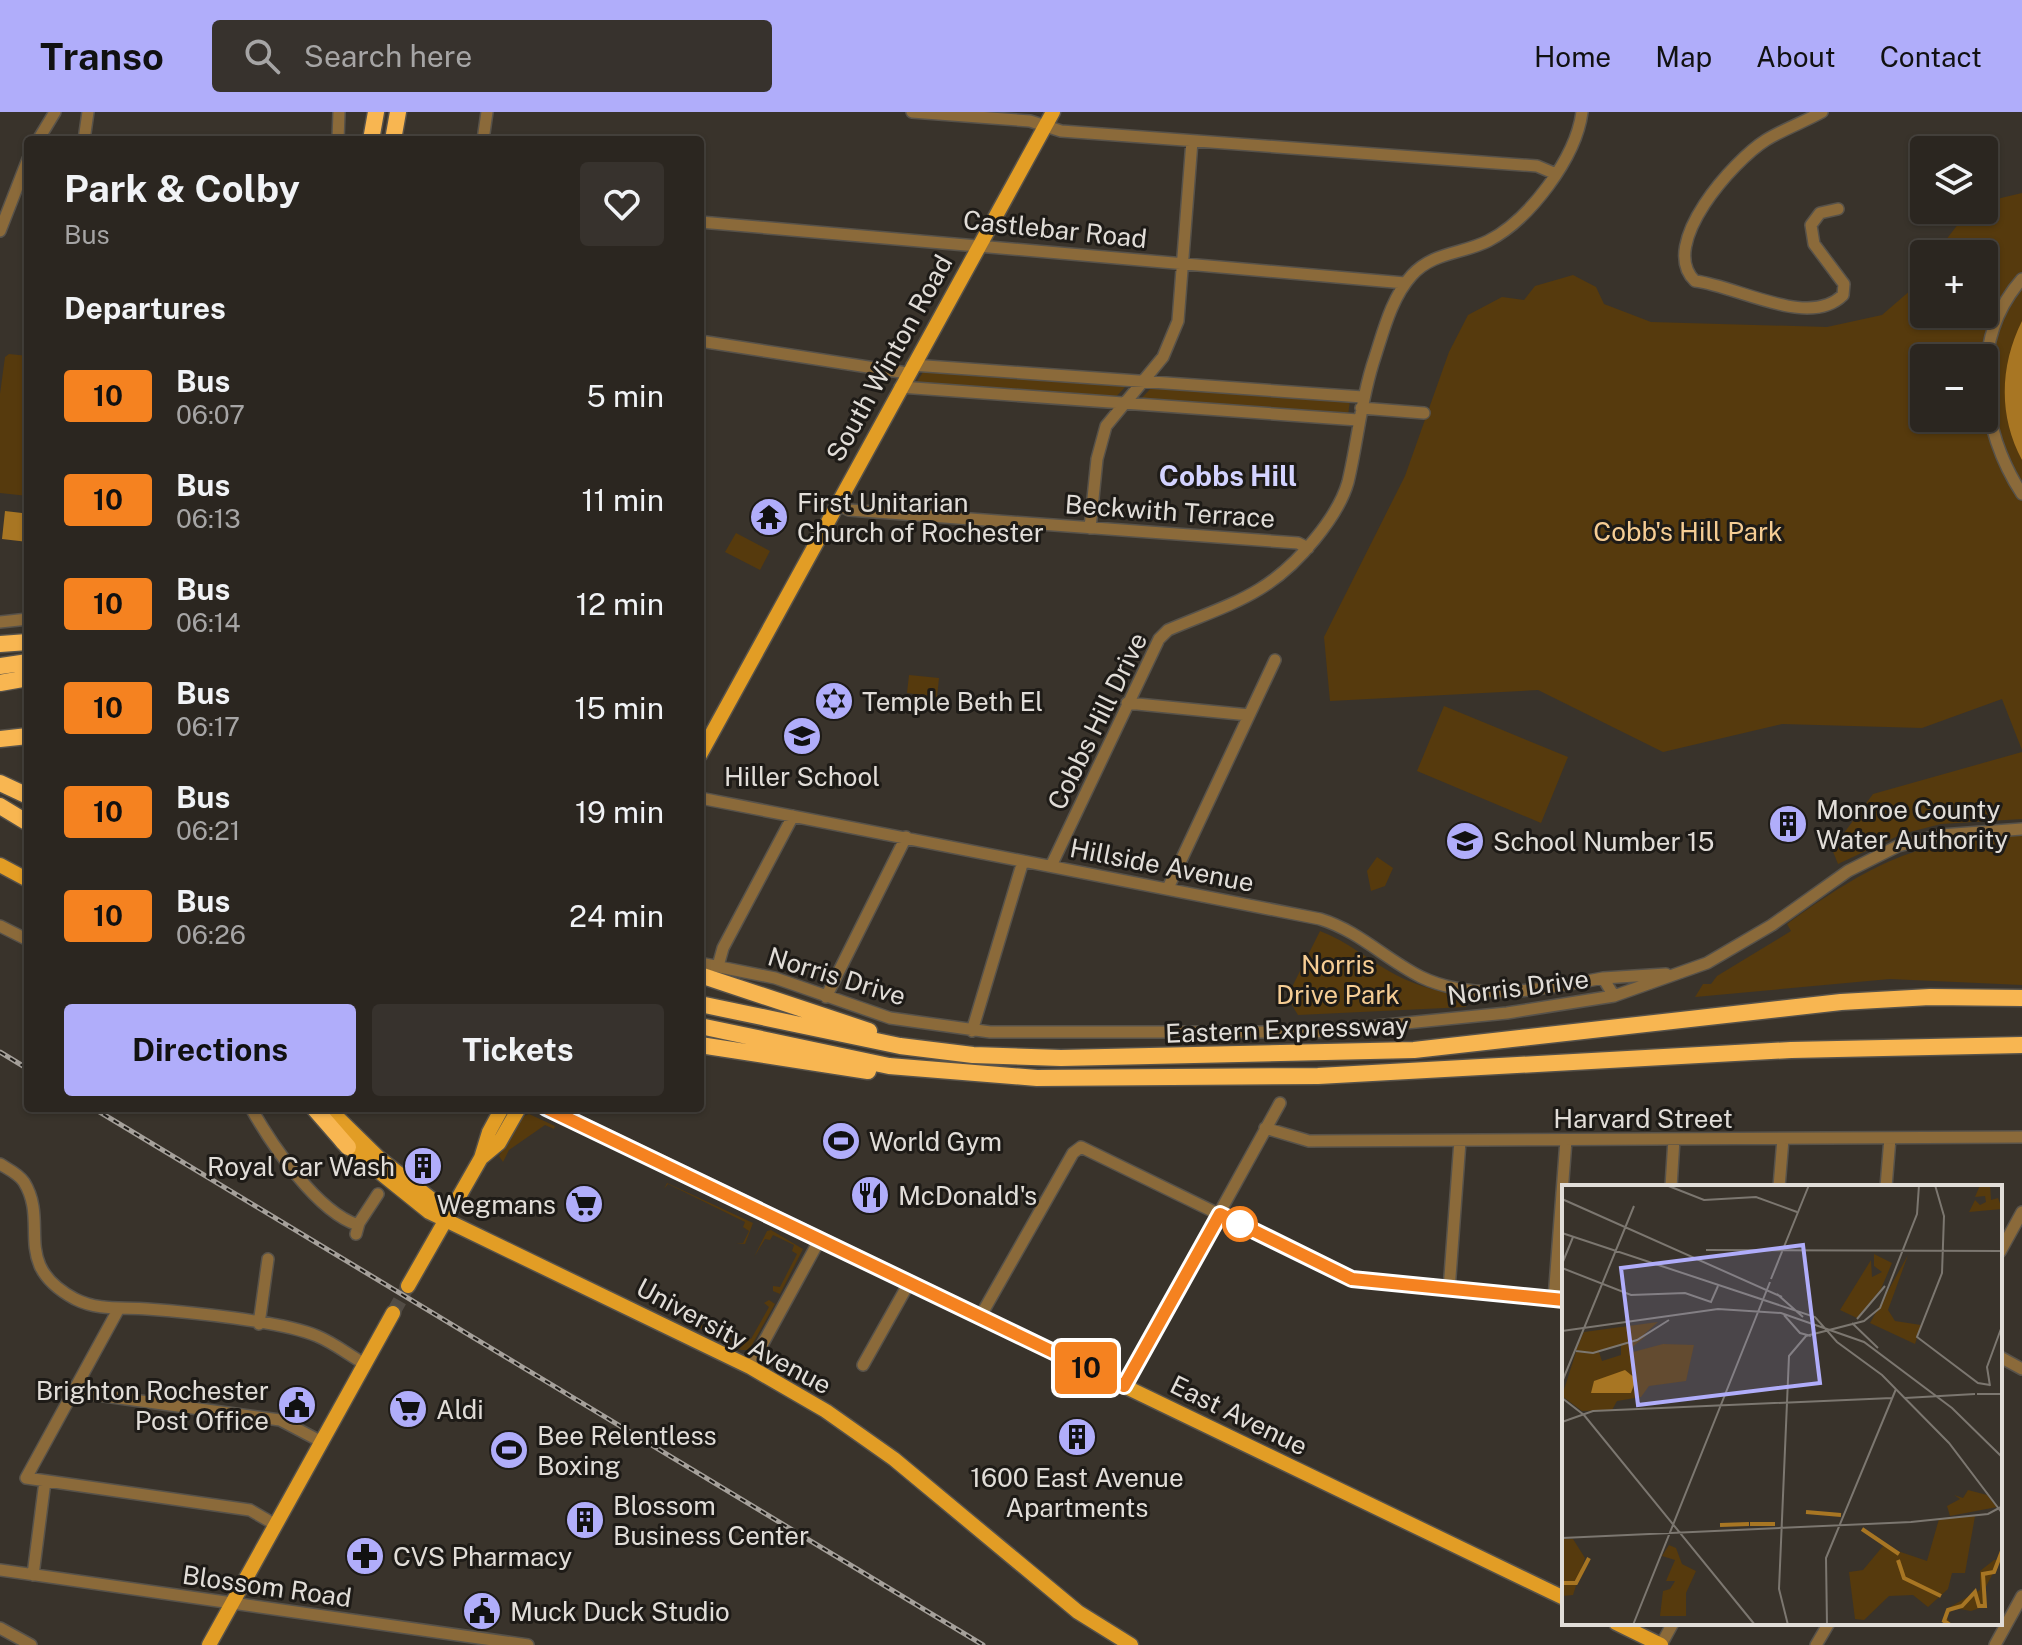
<!DOCTYPE html>
<html lang="en">
<head>
<meta charset="utf-8">
<style>
  body { margin:0; font-family:"Public Sans",sans-serif; background:#37322d; color:#f1f3f6; height:100vh; display:flex; flex-direction:column; font-size:30px; white-space:nowrap }
  * { box-sizing:border-box; margin:0 }
  p { font-size:26px; color:#a6a5a5 }
  .icon { flex:none; width:44px; height:44px; fill:none; stroke:currentColor; stroke-width:2; stroke-linecap:round; stroke-linejoin:round }
  .map { position:relative; flex:1; overflow:hidden }
  .drawer { position:absolute; left:24px; top:24px; width:680px; height:976px; display:flex; flex-direction:column; background:#2b2620; border-radius:8px; box-shadow:0 2px 6px #0004,0 0 0 2px #47433e }
  .drawer>* { flex:none }
  .badge { padding:0 16px; border-radius:6px; font-size:28px; line-height:52px }
  .buttons { position:absolute; left:1910px; top:24px; display:grid; gap:16px }
  .buttons a { display:grid; place-items:center; width:88px; height:88px; border-radius:8px; background:#2b2620; box-shadow:0 2px 6px #0004,0 0 0 2px #47433e; font-size:40px }
  .map>.badge { position:absolute; translate:-50% -50%; box-shadow:0 0 0 4px #fff }
  h2 { padding:0 40px; font-size:30px; line-height:72px }
  .round { display:grid; place-items:center; flex:none; width:84px; height:84px; border-radius:8px; background:#37322d }
  .overview { display:flex; align-items:center; justify-content:space-between; height:136px; padding:0 40px }
  h1 { font-size:38px; font-weight:700; line-height:60px }
  .primary-button { display:flex; gap:16px; margin-top:auto; padding:16px 40px }
  .primary-button a { flex:1; height:92px; border-radius:8px; background:#b0adfa; color:#111; font-size:32px; font-weight:700; line-height:92px; text-align:center }
  .primary-button a+a { background:#37322d; color:#f1f3f6 }
  ul { padding:0; list-style:none }
  li { display:flex; align-items:center; gap:24px; height:104px; padding:0 40px }
  li div { flex:1 }
  li b { display:block; font-size:30px }
  li em { font-style:normal }
  li .badge { min-width:88px; font-weight:700; text-align:center }
  header { display:flex; align-items:center; gap:48px; box-sizing:border-box; height:112px; padding:0 40px; background:#b0adfa; color:#111 }
  header strong { font-size:38px }
  nav { display:flex; gap:44px; margin-inline-start:auto; font-size:28px }
  .search { width:560px; height:72px; background:#37322d; display:flex; align-items:center; gap:20px; box-sizing:border-box; padding:0 28px; border-radius:8px; color:#a6a5a5; font-size:30px }
  .map>svg:first-child { display:block }
</style>
</head>
<body>
<header>
<strong>Transo</strong>
<div class="search"><svg class="icon" aria-label="search" viewBox="0 0 24 24"><circle cx="10" cy="10" r="6"/><path d="M15 15l6 6"/></svg>Search here</div>
<nav><a>Home</a><a>Map</a><a>About</a><a>Contact</a></nav>
</header>
<div class="map">
<svg width="2022" height="1533" viewBox="0 0 2022 1533">
  <rect width="100%" height="100%" fill="#39332b"/>
  <path fill="#563a0d" fill-rule="evenodd" d="M2022 81V638L2002 587 1922 616 1782 612 1663 640 1538 578 1330 589 1324 525 1405 364 1449 240 1468 203 1502 185 1524 188 1535 174 1573 163 1596 175 1604 192 1651 210 1827 215 1882 203 1912 177 1924 159V202H1984V142H1935L1969 98H1984V90ZM1924 246H1984V306H1924Z
    M9 242 28 244V384L0 381V282L5 245Z
    M925 257 1127 273 1113 288 916 271Z
    M1153 274 1350 288 1348 304 1138 290Z
    M736 421 770 439 760 458 725 440Z
    M909 563 939 566 937 585 907 581Z
    M1444 594 1568 645 1541 711 1417 659Z
    M2022 640V707L1941 712 1902 722 1838 752 1832 737 1873 682Z
    M2022 723V873L1890 867 1695 885 1703 872H1711L1717 864 1791 819 1787 812C1869 753 1918 726 2022 723Z
    M1377 745 1393 756 1385 774 1371 779 1367 759Z
    M1320 819C1349 830 1369 849 1396 863 1419 875 1442 880 1468 886L1466 895 1298 903 1287 885Z
    M529 1002 555 1014 554 1017 545 1013 509 1038 503 1050 499 1044 520 1006Z
    M667 1071 753 1111 745 1132 736 1131H743L749 1119 743 1115 745 1110 668 1072 664 1077Z
    M771 1118 803 1137 780 1182 773 1179V1174L780 1175 797 1142 792 1139 794 1133 773 1123 770 1128 765 1127 754 1145 767 1119Z
    M769 1188 775 1192 749 1238H741L696 1214 701 1205 700 1212 742 1231 746 1225 751 1227 769 1195 764 1191Z"/>
  <path fill="#a87623" d="M2022 209V348C1998 304 2000 253 2022 209Z
    M5 399 22 401V406L28 407V430L2 427Z"/>
  <g fill="none" stroke-linecap="round" stroke-linejoin="round">
    <path stroke="#524c45" stroke-width="14" stroke-dasharray="14 7" stroke-linecap="butt" d="M393 1201 408 1174"/>
    <defs>
      <path id="minor" d="M912 0 1030 9 1061 19 1537 54 1556 62
        M1822 0C1804 10 1784 17 1766 28 1734 48 1657 133 1695 169 1738 174 1809 217 1843 183L1844 172 1814 132 1811 113 1820 101 1838 97
        M38 28 55 0
        M84 28 88 0
        M338 28 339 0
        M483 28 487 0
        M700 110 1405 171
        M0 119 28 47
        M2022 167C1968 228 1980 318 2022 382
        M700 229 907 261
        M912 253 1363 285
        M900 275 1358 308
        M1361 296 1424 301
        M837 392 849 398 1298 431 1308 436
        M1090 416 1097 347 1106 314 1163 245 1178 209 1192 29
        M0 510 28 507
        M1127 591 1249 603
        M700 686 1320 807C1359 819 1385 847 1421 865 1475 891 1547 877 1603 866L1614 884
        M1051 754 1159 527 1168 518C1232 491 1270 483 1315 427 1329 410 1342 391 1348 370 1358 328 1361 286 1375 245 1384 217 1392 185 1412 163 1433 140 1462 142 1488 129 1529 108 1576 46 1582 0
        M1168 776 1275 548
        M0 814 28 828
        M700 851 775 866 890 906 990 920H1315L1507 901 1614 884 1707 851 1772 813 1848 759 1898 734 1941 723 2022 717
        M718 854 723 836 793 704
        M1603 866 1666 862
        M826 885 906 725
        M972 919 1023 749
        M251 996C272 1033 317 1100 358 1113
        M1265 1016 1309 1029 2022 1025
        M0 1052C8 1057 19 1062 24 1070 50 1112 10 1152 75 1187 99 1199 122 1195 147 1197 188 1200 282 1209 317 1224 334 1231 349 1243 365 1252
        M1671 1075 1674 1027
        M1779 1075 1783 1027
        M1886 1075 1890 1026
        M356 1122 359 1111 378 1082
        M2000 1140 2022 1100
        M1449 1178 1460 1029
        M1554 1187 1566 1028
        M118 1198 26 1366 250 1398 276 1413
        M980 1205 1073 1041 1081 1035 1352 1167 1564 1188
        M259 1212 268 1147
        M2000 1245 2022 1257
        M863 1253 909 1171
        M750 1255 820 1127
        M1124 1274 1280 991
        M75 1280 280 1308 322 1330
        M0 1458 528 1533
        M33 1463 45 1369
        M0 1516 31 1533
        M1661 1533 1673 1511
        M1816 1533 1829 1511
        M1995 1533 2022 1484"/>
      <path id="major" d="M700 643 1053 0
        M0 753 28 768
        M328 996 379 1046 439 1093 447 1106
        M547 996 1564 1486
        M342 1030 429 1100 750 1255 826 1299 894 1347 1078 1500 1131 1533
        M481 1046 499 1031 519 996
        M408 1174 481 1046 489 1020 502 996
        M1616 1511 1661 1533
        M209 1533 393 1201"/>
      <path id="highway" d="M371 28 376 0
        M393 28 398 0
        M0 532 28 530
        M0 554 28 550
        M0 571 28 566
        M0 627 28 624
        M0 671 28 684
        M0 694 28 711
        M700 863 869 919
        M700 892 900 934 973 943 1061 946 1414 938 1841 890 1930 885 2022 886
        M700 914 889 954 1037 966 1318 964 1791 938 2022 933
        M700 933 868 959
        M314 996 348 1035"/>
    </defs>
    <use href="#minor" stroke="#57524a" stroke-width="14"/>
    <use href="#major" stroke="#57524a" stroke-width="17"/>
    <use href="#highway" stroke="#57524a" stroke-width="19"/>
    <use href="#minor" stroke="#8b6a3a" stroke-width="11"/>
    <use href="#major" stroke="#e29d25" stroke-width="14"/>
    <use href="#highway" stroke="#f8b651" stroke-width="16"/>
    <defs>
      <path id="rail" d="M0 940 28 957
        M93 996 983 1533"/>
    </defs>
    <use href="#rail" stroke="#a5a09a" stroke-width="5"/>
    <use href="#rail" stroke="#1e1b17" stroke-width="2" stroke-dasharray="6" stroke-linecap="butt"/>
  </g>
  <g fill="none" stroke-linecap="round" stroke-linejoin="round">
    <defs>
      <path id="line" d="M546 996 1124 1274 1220 1102 1352 1167 1564 1188"/>
    </defs>
    <use href="#line" stroke="#fff" stroke-width="18"/>
    <use href="#line" stroke="#f58220" stroke-width="12"/>
  </g>
  <defs>
    <symbol id="temple-disc" viewBox="-11 -11 22 22"><circle r="9.5" fill="#b0adfa" stroke="#1e1b17"/><path d="M0-6L5-2H3V0L6.5 2.5H4V6H1.5V3h-3V6H-4V2.5H-6.5L-3 0V-2H-5Z" fill="#111"/></symbol>
    <symbol id="synagogue-disc" viewBox="-11 -11 22 22"><circle r="9.5" fill="#b0adfa" stroke="#1e1b17"/><path d="M0-6.5L5.6 3.2H-5.6ZM0 6.5L5.6-3.2H-5.6Z" fill="#111"/></symbol>
    <symbol id="school-disc" viewBox="-11 -11 22 22"><circle r="9.5" fill="#b0adfa" stroke="#1e1b17"/><path d="M0-5L7-2L0 1L-7-2ZM-4 1L0 2.5L4 1V4Q0 6-4 4Z" fill="#111"/></symbol>
    <symbol id="building-disc" viewBox="-11 -11 22 22"><circle r="9.5" fill="#b0adfa" stroke="#1e1b17"/><path d="M-4-6H4V6H1V3H-1V6H-4ZM-2.5-4.3h1.7v1.8h-1.7ZM.8-4.3h1.7v1.8H.8ZM-2.5-1h1.7V.8h-1.7ZM.8-1h1.7V.8H.8Z" fill="#111"/></symbol>
    <symbol id="stadium-disc" viewBox="-11 -11 22 22"><circle r="9.5" fill="#b0adfa" stroke="#1e1b17"/><path d="M0-5a6.5 5 0 1 0 0 10a6.5 5 0 1 0 0-10ZM-3.5-1.8h7v3.6h-7Z" fill="#111"/></symbol>
    <symbol id="restaurant-disc" viewBox="-11 -11 22 22"><circle r="9.5" fill="#b0adfa" stroke="#1e1b17"/><path d="M-5-6h1v4h1v-4h1v4h1v-4h1v5L-1.5 .5V6h-2V.5L-5-1ZM5-6V6H3V1.5H1.5Q1.5-4 5-6Z" fill="#111"/></symbol>
    <symbol id="supermarket-disc" viewBox="-11 -11 22 22"><circle r="9.5" fill="#b0adfa" stroke="#1e1b17"/><path d="M-6-5.5h2.5l.6 2H6L4.5 2H-2.5L-4.4-4H-6ZM-1.5 3.2a1.3 1.3 0 1 0 .1 0ZM3 3.2a1.3 1.3 0 1 0 .1 0Z" fill="#111"/></symbol>
    <symbol id="civic-disc" viewBox="-11 -11 22 22"><circle r="9.5" fill="#b0adfa" stroke="#1e1b17"/><path d="M-.6-6.5H3V-4.5H.6V-3L4-1V1h2V6H-6V1h2V-1L-.6-3ZM-1.2 2.5V6h2.4V2.5Z" fill="#111"/></symbol>
    <symbol id="pharmacy-disc" viewBox="-11 -11 22 22"><circle r="9.5" fill="#b0adfa" stroke="#1e1b17"/><path d="M-2-6h4v4h4v4h-4v4h-4v-4h-4v-4h4Z" fill="#111"/></symbol>
  </defs>
  <g fill-rule="evenodd">
    <use href="#temple-disc" x="747" y="383" width="44" height="44"/>
    <use href="#synagogue-disc" x="812" y="567" width="44" height="44"/>
    <use href="#school-disc" x="780" y="602" width="44" height="44"/>
    <use href="#building-disc" x="1766" y="690" width="44" height="44"/>
    <use href="#school-disc" x="1443" y="707" width="44" height="44"/>
    <use href="#stadium-disc" x="819" y="1007" width="44" height="44"/>
    <use href="#building-disc" x="401" y="1032" width="44" height="44"/>
    <use href="#restaurant-disc" x="848" y="1061" width="44" height="44"/>
    <use href="#supermarket-disc" x="562" y="1070" width="44" height="44"/>
    <use href="#civic-disc" x="275" y="1271" width="44" height="44"/>
    <use href="#supermarket-disc" x="386" y="1275" width="44" height="44"/>
    <use href="#building-disc" x="1055" y="1303" width="44" height="44"/>
    <use href="#stadium-disc" x="487" y="1316" width="44" height="44"/>
    <use href="#building-disc" x="563" y="1386" width="44" height="44"/>
    <use href="#pharmacy-disc" x="343" y="1422" width="44" height="44"/>
    <use href="#civic-disc" x="460" y="1477" width="44" height="44"/>
  </g>
  <circle fill="#fff" stroke="#f58220" stroke-width="4" cx="1240" cy="1112" r="16"/>
  <g text-anchor="middle" dominant-baseline="central" stroke-width="6" stroke-linejoin="round" paint-order="stroke">
    <g font-size="26" fill="#e1ddd8" stroke="#1e1b17">
      <text transform="translate(1055 117) rotate(6)">Castlebar Road</text>
      <text transform="translate(889 246) rotate(-61)">South Winton Road</text>
      <text transform="translate(1170 399) rotate(4)">Beckwith Terrace</text>
      <text transform="translate(1097 609) rotate(-64)">Cobbs Hill Drive</text>
      <text transform="translate(1162 753) rotate(11)">Hillside Avenue</text>
      <text transform="translate(837 864) rotate(17)">Norris Drive</text>
      <text transform="translate(1518 875) rotate(-7)">Norris Drive</text>
      <text transform="translate(1287 917) rotate(-2)">Eastern Expressway</text>
      <text x="1643" y="1006">Harvard Street</text>
      <text transform="translate(734 1224) rotate(28)">University Avenue</text>
      <text transform="translate(1239 1303) rotate(26)">East Avenue</text>
      <text transform="translate(267 1474) rotate(8)">Blossom Road</text>
    </g>
    <g font-size="26" fill="#e1ddd8" stroke="#1e1b17" text-anchor="start">
      <text x="797" y="390">First Unitarian<tspan x="797" dy="30">Church of Rochester</tspan></text>
      <text x="862" y="589">Temple Beth El</text>
      <text x="802" y="664" text-anchor="middle">Hiller School</text>
      <text x="1816" y="697">Monroe County<tspan x="1816" dy="30">Water Authority</tspan></text>
      <text x="1493" y="729">School Number 15</text>
      <text x="869" y="1029">World Gym</text>
      <text x="395" y="1054" text-anchor="end">Royal Car Wash</text>
      <text x="898" y="1083">McDonald's</text>
      <text x="556" y="1092" text-anchor="end">Wegmans</text>
      <text x="269" y="1278" text-anchor="end">Brighton Rochester<tspan x="269" dy="30">Post Office</tspan></text>
      <text x="436" y="1297">Aldi</text>
      <text x="537" y="1323">Bee Relentless<tspan x="537" dy="30">Boxing</tspan></text>
      <text x="1077" y="1365" text-anchor="middle">1600 East Avenue<tspan x="1077" dy="30">Apartments</tspan></text>
      <text x="613" y="1393">Blossom<tspan x="613" dy="30">Business Center</tspan></text>
      <text x="393" y="1444">CVS Pharmacy</text>
      <text x="510" y="1499">Muck Duck Studio</text>
    </g>
    <g font-size="26" fill="#f6cd94" stroke="#1e1b17">
      <text x="1688" y="419">Cobb's Hill Park</text>
      <text x="1338" y="852">Norris<tspan x="1338" dy="30">Drive Park</tspan></text>
    </g>
    <g font-size="28" font-weight="bold" fill="#d3d3ff" stroke="#1e1b17">
      <text x="1228" y="363">Cobbs Hill</text>
    </g>
  </g>
  <g transform="translate(1562 1073)">
    <rect width="440" height="440" fill="#39332b"/>
    <path d="M418 0H428L429 15 436 13 440 24 407 27 413 15 418 20 424 17 423 11 413 12ZM312 69 330 78 319 104 295 133 278 125 309 75 310 92 320 87 312 81ZM346 70 326 125 333 136 359 140 353 159 308 138ZM96 137 78 153 31 168 14 165 22 147ZM84 151 69 163 71 167 101 159 132 160 124 196 87 201 79 212 55 216 50 225 20 226 0 211 14 167H37L40 176 59 170V159ZM406 305 425 310 435 322 388 331 385 321 398 314 392 310 401 313ZM413 331 403 388H390L386 404 366 422 351 410 327 411 302 435 293 434 287 387 301 385 321 361 365 376 377 334ZM0 354H11L23 373 11 410 0 411ZM107 360 114 363 120 379 134 386 124 408V431H98L101 406 108 404 113 396H104L113 375 100 371ZM432 375H438L420 409 424 421 409 426 393 423 384 430 389 440H382L383 428 388 422 418 405V386Z" fill="#563a0d"/>
    <path d="M63 185 74 194 69 208H29L32 196Z" fill="#a87623"/>
    <path fill="none" stroke="#a87623" stroke-width="4" d="M244 327 279 330M188 339H213M158 340 187 339M300 344 337 369M336 375 342 393 379 411M0 398H14L27 373M388 440 382 436 386 425 400 421 413 407 417 421H423L421 389 432 387 440 366"/>
    <path fill="none" stroke="#7c7770" stroke-width="2" d="M104 0 142 15 194 12 235 27M373 0 382 31 380 88 355 152 416 198 428 200M0 14 220 112M0 48 253 132 275 157 320 190 387 258 440 328M144 65 440 66M0 79 11 52M0 83 69 110 123 108 149 117 156 101M209 94 247 0M215 109 241 132M222 130 238 148 249 151M295 134 323 101M290 138 316 163M0 146 156 124 219 128 302 157 390 223 440 272M14 166 31 168 75 155 107 135M0 197 72 21M428 201 425 182 440 141M415 209H440M0 213 22 230 193 440M343 213 413 209M0 237 31 226 330 213M0 353 349 337 426 329 439 322M71 440 208 97M226 440 217 404 227 171 244 151 302 136 318 123 355 29 357 0M265 440 264 373 334 204"/>
    <path fill="#b0adfa" fill-opacity="0.15" stroke="#b0adfa" stroke-width="4" d="M241 60 258 198 76 220 59 83Z"/>
    <rect width="440" height="440" fill="none" stroke="#e1ddd8" stroke-width="4"/>
  </g>
</svg>
<div class="buttons">
<a><svg class="icon" aria-label="layers" viewBox="0 0 24 24"><path d="M12 4l9 5-9 5-9-5zM3 14l9 5 9-5"/></svg></a>
<a>+</a>
<a>−</a>
</div>
<b class="badge" style="left:1086px;top:1256px;background:#f58220;color:#111">10</b>
<section class="drawer">
<div class="overview"><div><h1>Park &amp; Colby</h1><p>Bus</p></div><a class="round"><svg class="icon" aria-label="heart" viewBox="0 0 24 24"><path d="M12 20l-8-8c-3-5 5-10 8-4 3-6 11-1 8 4z"/></svg></a></div>
<h2>Departures</h2>
<ul>
<li><span class="badge" style="background:#f58220;color:#111">10</span><div><b>Bus</b><p>06:07</p></div><em>5 min</em></li>
<li><span class="badge" style="background:#f58220;color:#111">10</span><div><b>Bus</b><p>06:13</p></div><em>11 min</em></li>
<li><span class="badge" style="background:#f58220;color:#111">10</span><div><b>Bus</b><p>06:14</p></div><em>12 min</em></li>
<li><span class="badge" style="background:#f58220;color:#111">10</span><div><b>Bus</b><p>06:17</p></div><em>15 min</em></li>
<li><span class="badge" style="background:#f58220;color:#111">10</span><div><b>Bus</b><p>06:21</p></div><em>19 min</em></li>
<li><span class="badge" style="background:#f58220;color:#111">10</span><div><b>Bus</b><p>06:26</p></div><em>24 min</em></li>
</ul>
<div class="primary-button"><a>Directions</a><a>Tickets</a></div>
</section>
</div>
</body>
</html>
